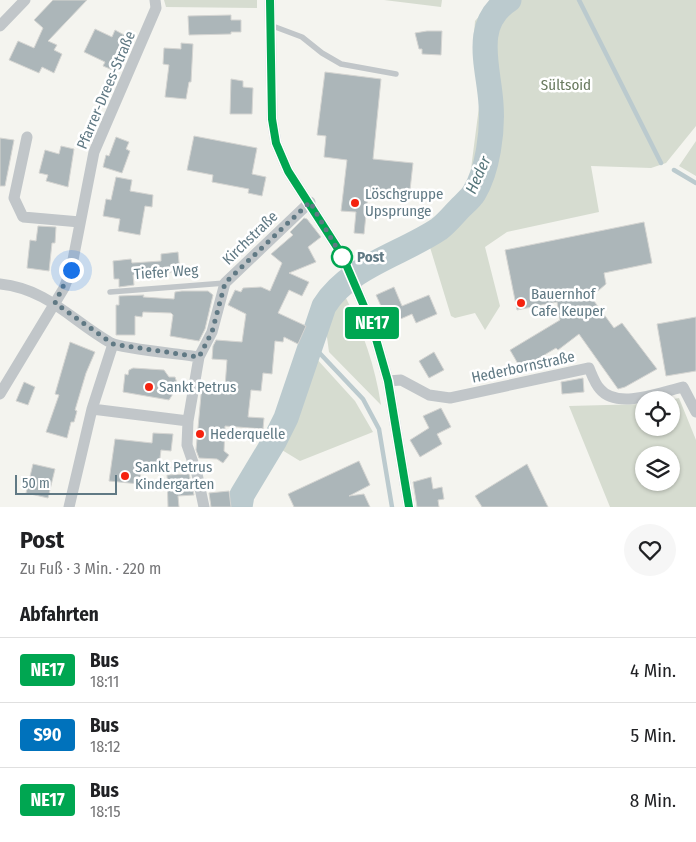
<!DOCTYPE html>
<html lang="de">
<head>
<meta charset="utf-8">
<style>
  body { margin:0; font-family:"Fira Sans Condensed",sans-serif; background:#f6f6f6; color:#202124; height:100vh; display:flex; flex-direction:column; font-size:19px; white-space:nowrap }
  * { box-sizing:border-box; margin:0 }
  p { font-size:16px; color:#757577 }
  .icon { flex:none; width:28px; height:28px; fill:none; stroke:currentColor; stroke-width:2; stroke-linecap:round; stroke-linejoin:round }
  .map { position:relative; height:507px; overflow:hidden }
  .details { display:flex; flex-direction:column; background:#fff; flex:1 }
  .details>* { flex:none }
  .badge { padding:0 10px; border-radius:4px; font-size:18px; line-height:32px }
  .tools { position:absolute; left:635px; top:391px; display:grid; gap:10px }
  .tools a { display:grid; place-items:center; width:45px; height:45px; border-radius:50%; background:#fff; box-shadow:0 1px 4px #0004; font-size:25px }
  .scale { position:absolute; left:15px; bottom:12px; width:102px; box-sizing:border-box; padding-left:5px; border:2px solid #607984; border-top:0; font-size:14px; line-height:18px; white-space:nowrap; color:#607984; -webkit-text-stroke:4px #fff; paint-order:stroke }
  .you { position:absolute; width:25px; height:25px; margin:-12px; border:4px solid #fff; border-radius:50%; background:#1a73e8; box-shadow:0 0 0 8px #1a73e833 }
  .map>.badge { position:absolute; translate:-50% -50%; box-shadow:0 0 0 2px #fff }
  h2 { padding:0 20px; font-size:19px; line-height:45px }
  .round { display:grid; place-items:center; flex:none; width:52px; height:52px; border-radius:26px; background:#f6f6f6 }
  .summary { display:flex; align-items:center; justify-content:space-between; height:85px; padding:0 20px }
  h1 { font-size:24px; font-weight:700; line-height:38px }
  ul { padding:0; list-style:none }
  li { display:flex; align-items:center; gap:15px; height:65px; padding:0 20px; border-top:1px solid #e0e0e0 }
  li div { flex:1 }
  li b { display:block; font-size:19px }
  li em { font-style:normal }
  li .badge { min-width:55px; font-weight:700; text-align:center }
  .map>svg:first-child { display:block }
</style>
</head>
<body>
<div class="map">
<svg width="696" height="507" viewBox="0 0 696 507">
  <rect width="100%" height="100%" fill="#f4f4ef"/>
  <path fill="#d6dcd0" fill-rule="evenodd" d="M164 0H257V8L166 7Z
    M384 0H442L441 7Z
    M493 0H696V126L666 163 651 168 591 166 599 212 507 232 485 247 500 306 485 330 475 313 455 318 451 316 429 244 446 237 461 222 446 232 432 228 468 192 480 99 473 46 475 21Z
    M696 141V176L679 166Z
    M345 296C363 331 375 366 381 405L329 352 326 330 337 303Z
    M315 357 355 401 373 432 300 461 277 447 293 420 308 369Z
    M679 398 696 440V507H610L569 406 644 404V428H671V400H669ZM644 455H671V482H644Z"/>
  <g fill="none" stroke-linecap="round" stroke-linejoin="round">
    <path stroke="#bbcace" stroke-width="4.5" d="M579 0 661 163
      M674 170 696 183
      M311 344 363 399 379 429 392 507"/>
    <path stroke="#bbcace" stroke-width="25" d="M240 507 242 495 275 440 286 418 324 306C349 266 402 254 439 229 447 223 454 214 461 207 465 203 471 198 474 193 488 170 493 131 491 104 489 68 471 24 509 0"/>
  </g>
  <path fill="#acb6b9" stroke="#d5d5d2" d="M53 0H87L48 41 57 45 54 50 62 54 54 73 42 67 39 73 9 60 18 41 34 48 43 28 34 20Z
    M231 15V20H241V32H231V34L189 35 188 16Z
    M95 29 112 37 115 30 126 36 115 59 123 64 115 71 103 66 105 62 84 52Z
    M427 31H442L441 55 422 54V49H419L415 33Z
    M181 43 193 44 191 82H189L186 99 165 97 169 65 163 64 164 48 181 49Z
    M325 72 381 79 373 159 413 163 409 199 368 195 364 234 354 233 356 212 341 211 347 160 324 157 326 136 317 135Z
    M231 79 243 81V87L253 88 252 114H230Z
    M194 136 257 148 252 174 266 177 262 196 248 193 249 189 212 182 213 175 187 170Z
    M116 137 129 142 126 149 130 151 122 173 103 167 106 155 109 156Z
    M0 138 14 140 5 186H0Z
    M61 146 74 149 68 187 46 181 48 175 39 173 45 150 59 154Z
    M116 177 132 180 130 191 153 195 152 207 145 206 140 235 118 231 120 219 103 216 106 199 111 200Z
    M304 218 307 219 321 237 308 247 316 262 289 273 309 282 302 296 289 290 278 313 306 326 298 344 284 337 283 342 275 341 272 374 263 373 261 391 251 390 248 417 264 418 263 429 225 426 224 451 229 455 223 463 217 459 199 458 196 450 202 384 225 387 227 360 212 359 213 346 216 340 242 342 246 314 228 305 235 290 241 292 243 288 261 287 270 291 282 263 271 254 293 235 290 232Z
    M644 222 652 263 604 273 606 284 591 297 614 328 622 323 657 369 625 387 618 389 579 334 558 350 556 348 521 369 510 350 560 320 557 302 517 310 505 250Z
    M38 226 56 227 55 243H52L49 271 27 268 30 240 36 241Z
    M178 252 180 272 133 275 134 285 119 287V279H114L113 261 131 259 132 263 161 261V254Z
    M394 287 402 306 429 295 437 314 416 323 412 314 389 324 376 295Z
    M182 291H208L213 295 205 329 199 341 170 336 173 315 171 313 143 312 142 317 135 316V335H116V305H119V296L144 295 143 297 174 299 175 292Z
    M696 317V371L666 376 657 324Z
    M70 342 95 352 86 373 75 410 77 411 74 422H71L67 438 46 432 59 395 55 394Z
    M434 352 444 370 429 378 419 361Z
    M133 368 164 370 169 377H175L178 386 169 400 123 392 125 374 128 375 129 370Z
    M583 378 584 392 562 394 561 382Z
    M24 382 35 387 28 405 16 401Z
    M441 408 451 427 437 434 442 444 420 457 410 440 429 428 423 416Z
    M153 433 173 434 171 451 161 450 158 474 141 472 139 484 109 481 115 439 152 443Z
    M359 461 370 485 349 496 364 494 370 507H294L288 494Z
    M33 464 55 469 48 498 26 493Z
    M527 464 548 507H482L475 496Z
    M189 474 194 495 178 496 179 507H168L167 475Z
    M431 477 433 489 442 487 444 499 438 500 439 507H417L413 482Z
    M229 491 231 507H211L209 493Z"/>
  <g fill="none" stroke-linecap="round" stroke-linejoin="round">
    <path stroke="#c1c6c9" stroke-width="5.5" d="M270 25 302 37 322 53 341 64 396 74
      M110 292 225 283"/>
    <path stroke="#c1c6c9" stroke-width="11" d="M270 0 272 119 276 143 288 171 342 255 372 325 388 381 409 507
      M0 26 25 0
      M27 137 14 198 23 217 80 222
      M0 284C48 289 72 321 111 343 123 349 182 354 199 357
      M388 381 401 380 429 395 450 398 589 368C592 375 595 384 600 389 617 410 662 392 683 387L696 412
      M0 394 64 288 71 270 94 152 156 8 155 0
      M92 409 188 421
      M69 507 92 409 113 344
      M204 507 197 474 187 445 188 421 199 357 212 332 225 283 310 202"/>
  </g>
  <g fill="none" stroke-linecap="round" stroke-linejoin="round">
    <defs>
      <path id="line" d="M270 0 272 119 276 143 288 171 342 255 372 325 388 381 409 507"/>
    </defs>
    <use href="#line" stroke="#fff" stroke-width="11"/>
    <use href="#line" stroke="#00a651" stroke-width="8"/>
    <path stroke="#607984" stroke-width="5" stroke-dasharray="0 9" d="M71 270 55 303 113 344 199 357 212 332 225 283 310 202 342 257"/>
  </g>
  <g fill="#f5220f" stroke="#fff" stroke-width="2">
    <circle cx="355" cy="203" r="5"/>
    <circle cx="521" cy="303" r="5"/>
    <circle cx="149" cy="387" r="5"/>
    <circle cx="200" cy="434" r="5"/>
    <circle cx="125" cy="476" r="5"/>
  </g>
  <circle fill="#fff" stroke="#00a651" stroke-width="2.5" cx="342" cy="257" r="10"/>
  <g text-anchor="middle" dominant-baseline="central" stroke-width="5" stroke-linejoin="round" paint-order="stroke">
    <g font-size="15" fill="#697a5f" stroke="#fff">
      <text x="566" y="85">Sültsoid</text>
    </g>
    <g font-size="15" fill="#607984" stroke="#fff">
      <text transform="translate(106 90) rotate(-67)">Pfarrer-Drees-Straße</text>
      <text transform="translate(250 238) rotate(-44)">Kirchstraße</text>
      <text transform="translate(166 272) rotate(-4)">Tiefer Weg</text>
      <text transform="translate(523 367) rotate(-12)">Hederbornstraße</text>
    </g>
    <g font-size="15" fill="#607984" stroke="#fff" text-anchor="start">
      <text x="365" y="194">Löschgruppe<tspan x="365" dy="17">Upsprunge</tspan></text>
      <text x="531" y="294">Bauernhof<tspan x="531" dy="17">Cafe Keuper</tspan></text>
      <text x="159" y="387">Sankt Petrus</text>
      <text x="210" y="434">Hederquelle</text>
      <text x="135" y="467">Sankt Petrus<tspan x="135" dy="17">Kindergarten</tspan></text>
    </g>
    <g font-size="15" font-weight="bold" fill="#607984" stroke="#fff" text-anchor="start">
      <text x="357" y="257">Post</text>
    </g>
    <g font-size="16" font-style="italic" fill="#57767b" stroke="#fff">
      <text transform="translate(478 175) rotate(-66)">Heder</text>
    </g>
  </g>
</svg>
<div class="tools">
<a><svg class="icon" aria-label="locate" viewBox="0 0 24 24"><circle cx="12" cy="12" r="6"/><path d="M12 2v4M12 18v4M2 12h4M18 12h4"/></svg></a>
<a><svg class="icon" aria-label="layers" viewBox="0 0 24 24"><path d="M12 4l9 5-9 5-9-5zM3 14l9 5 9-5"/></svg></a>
</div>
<div class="scale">50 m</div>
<div class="you" style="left:71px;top:270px"></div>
<b class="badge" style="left:372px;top:323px;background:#00a651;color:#fff">NE17</b>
</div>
<section class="details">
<div class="summary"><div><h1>Post</h1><p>Zu Fuß · 3 Min. · 220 m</p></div><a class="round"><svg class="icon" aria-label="heart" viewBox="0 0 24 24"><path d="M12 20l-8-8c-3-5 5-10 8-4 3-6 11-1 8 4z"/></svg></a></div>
<h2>Abfahrten</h2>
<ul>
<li><span class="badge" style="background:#00a651;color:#fff">NE17</span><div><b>Bus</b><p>18:11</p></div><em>4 Min.</em></li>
<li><span class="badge" style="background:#0072bc;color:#fff">S90</span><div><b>Bus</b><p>18:12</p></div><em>5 Min.</em></li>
<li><span class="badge" style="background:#00a651;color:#fff">NE17</span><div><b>Bus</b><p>18:15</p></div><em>8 Min.</em></li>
</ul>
</section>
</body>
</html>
